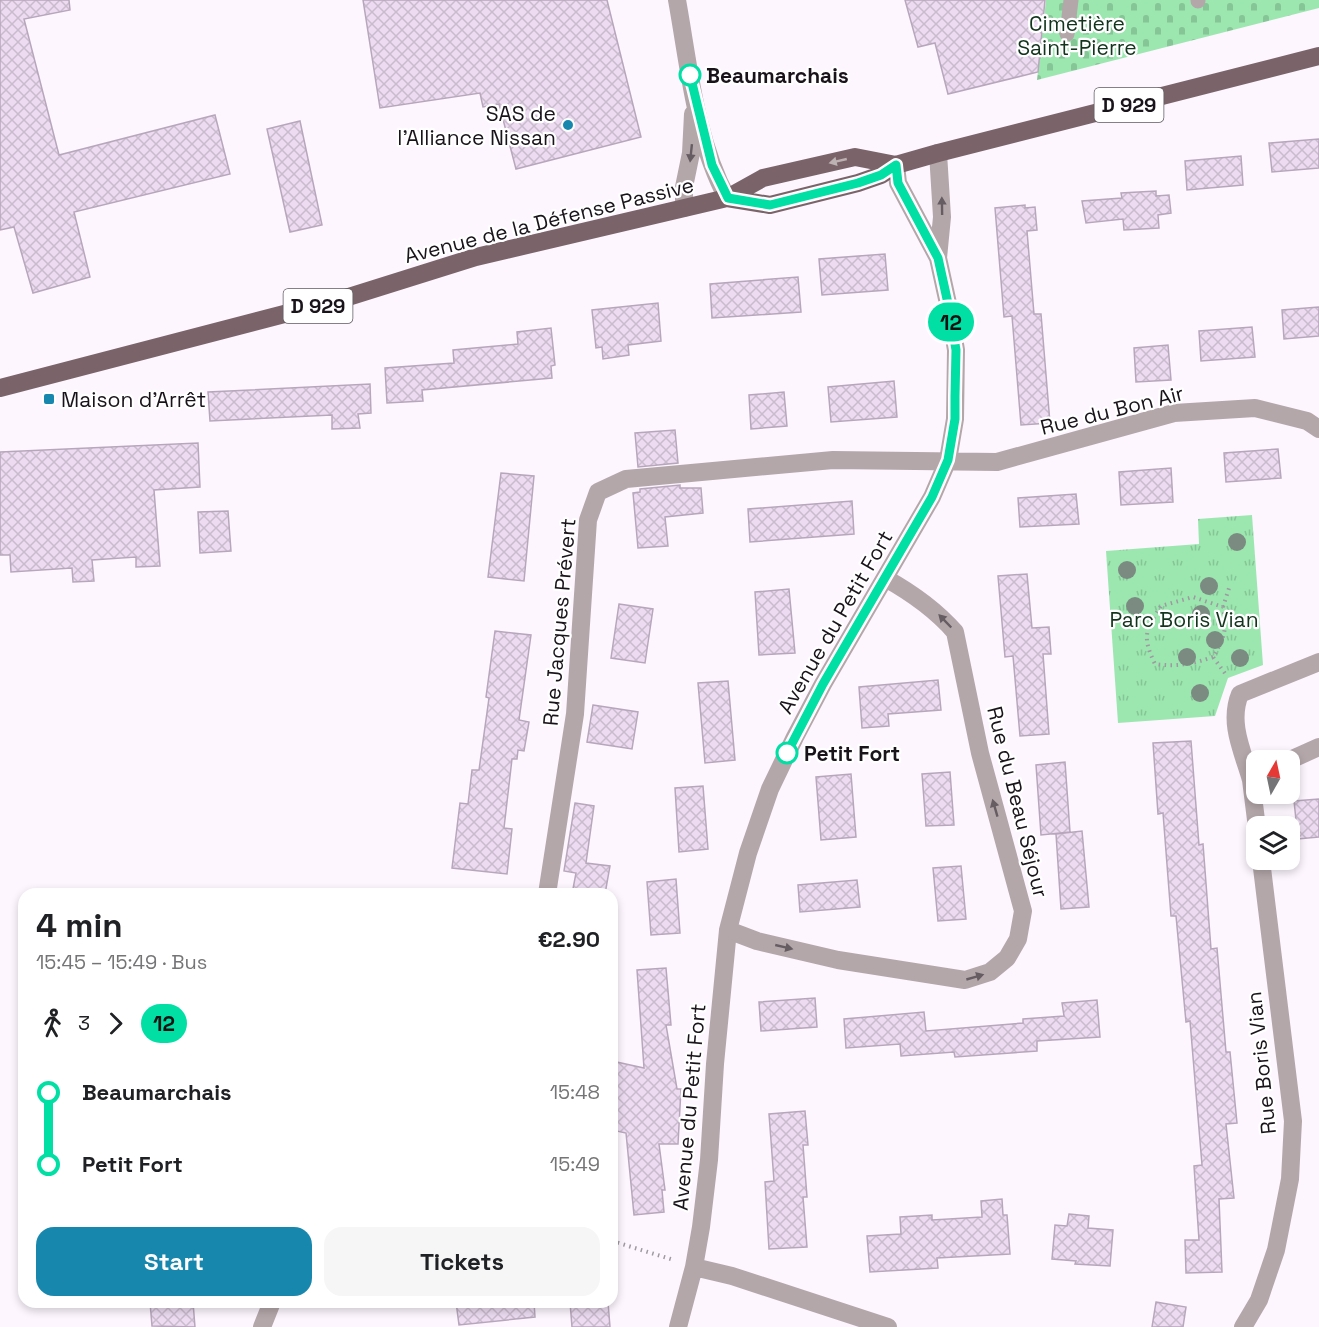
<!DOCTYPE html>
<html lang="en">
<head>
<meta charset="utf-8">
<style>
  body { margin:0; font-family:"Space Grotesk",sans-serif; background:#f6f6f6; color:#202124; height:100vh; display:flex; flex-direction:column; font-size:22px; white-space:nowrap }
  * { box-sizing:border-box; margin:0 }
  p { font-size:20px; color:#757577 }
  .icon { flex:none; width:33px; height:33px; fill:none; stroke:currentColor; stroke-width:2; stroke-linecap:round; stroke-linejoin:round }
  .map { position:relative; flex:1; overflow:hidden }
  .side { position:absolute; left:18px; top:888px; width:600px; height:420px; display:flex; flex-direction:column; background:#fff; border-radius:18px; box-shadow:0 3px 9px #0003 }
  .side>* { flex:none }
  .badge { padding:0 12px; border-radius:20px; font-size:21px; line-height:39px }
  .needle { width:39px; rotate:9deg }
  .controls { position:absolute; left:1246px; top:750px; display:grid; gap:12px }
  .controls a { display:grid; place-items:center; width:54px; height:54px; border-radius:12px; background:#fff; box-shadow:0 3px 9px #0003; font-size:30px }
  .map>.badge { position:absolute; translate:-50% -50%; box-shadow:0 0 0 3px #fff }
  .legs { display:flex; align-items:center; gap:9px; height:66px; padding:0 18px; font-size:20px }
  .legs p { margin-inline-start:auto }
  .head { display:flex; align-items:center; justify-content:space-between; height:102px; padding:0 18px }
  h1 { font-size:33px; font-weight:600; line-height:45px }
  .action { display:flex; gap:12px; margin-top:auto; padding:12px 18px }
  .action a { flex:1; height:69px; border-radius:18px; background:#1887ad; color:#fff; font-size:24px; font-weight:600; line-height:69px; text-align:center }
  .action a+a { background:#f6f6f6; color:#202124 }
  ul { padding:0 18px; list-style:none }
  li { display:flex; align-items:center; gap:21px; height:72px; font-size:22px }
  li i { display:grid; place-items:center; width:9px; height:100%; margin:0 8px; background:currentColor }
  li i::after { content:''; width:15px; height:15px; margin:-8px; border:4px solid; border-radius:50%; background:#fff }
  li p { margin-inline-start:auto }
  li:first-child i { background:linear-gradient(#0000 50%,currentColor 0) }
  li:last-child i { background:linear-gradient(currentColor 50%,#0000 0) }
  .map>svg:first-child { display:block }
</style>
</head>
<body>
<div class="map">
<svg width="1319" height="1327" viewBox="0 0 1319 1327">
  <defs>
    <pattern id="cemetery-stones" width="16" height="16" patternUnits="userSpaceOnUse" patternTransform="scale(1.5)"><rect width="16" height="16" fill="#9ce7af"/><path d="M2 7V4a2 2 0 0 1 4 0v3zM10 15v-3a2 2 0 0 1 4 0v3z" fill="#86c596"/></pattern>
    <pattern id="park-tufts" width="24" height="20" patternUnits="userSpaceOnUse" patternTransform="scale(1.5)"><rect width="24" height="20" fill="#9ce7af"/><path d="M3 7l-1-3M5 7V3M7 7l1-3M15 17l-1-3M17 17v-4M19 17l1-3" fill="none" stroke="#86c596"/></pattern>
    <pattern id="building-cross-hatch" width="8" height="8" patternUnits="userSpaceOnUse" patternTransform="scale(1.5)"><rect width="8" height="8" fill="#ecdbf1"/><path d="M0 0l8 8M0 8l8-8" fill="none" stroke="#cabbce"/></pattern>
  </defs>
  <rect width="100%" height="100%" fill="#fdf6ff"/>
  <path fill="url(#cemetery-stones)" d="M1046 0H1319V8L1037 80Z"/>
  <path fill="url(#park-tufts)" d="M1252 515 1263 665 1228 678 1215 716 1118 723 1106 551 1199 544 1198 519Z"/>
  <path fill="url(#building-cross-hatch)" stroke="#b8a7bc" stroke-width="1.5" d="M0 0H69L70 10 24 19 59 155 215 115 230 174 74 212 90 277 33 293 14 227 0 230Z
    M363 0H607L641 137 516 169 499 104 483 107 480 93 380 108Z
    M905 0H1045L1038 72 948 94 935 43 918 47Z
    M300 121 322 225 290 232 267 129Z
    M1319 139V168L1272 172 1269 143Z
    M1241 156 1243 185 1187 190 1185 161Z
    M1156 191V196L1169 195 1171 213 1158 215 1159 228 1124 230 1123 219 1086 223 1082 201 1122 198 1121 193Z
    M1025 205V208L1035 207 1037 230 1027 231 1034 314H1041L1050 423 1021 425 1012 316 1004 317 995 208Z
    M885 254 888 290 822 295 819 259Z
    M798 277 801 312 712 318 710 284Z
    M658 303 661 341 628 345 629 355 603 359 602 347 596 348 592 310Z
    M1319 307V336L1284 339 1282 310Z
    M1252 327 1255 357 1201 361 1199 331Z
    M551 328 555 365 551 366 552 378 422 390 423 401 387 403 385 368 454 363 453 350 518 344 517 332Z
    M1168 345 1171 380 1136 382 1134 348Z
    M894 381 897 417 831 422 828 387Z
    M370 384 371 413 358 414 360 428 332 429V415L210 421 208 392Z
    M784 392 787 426 751 429 749 395Z
    M675 430 678 463 638 467 635 433Z
    M198 443 200 487 154 490 160 566 136 567V557L92 560 94 581 73 582 72 568 11 572 10 555H0V452Z
    M1278 449 1281 478 1226 482 1224 453Z
    M1171 468 1173 502 1121 505 1119 472Z
    M501 473 534 476 524 581 488 577Z
    M680 485V488H701L703 513 665 517 668 546 638 548 633 493 640 492V489Z
    M1076 494 1079 524 1020 527 1018 498Z
    M852 501 854 534 750 542 748 509Z
    M228 511 231 551 200 553 198 512Z
    M1027 574 1032 628 1049 627 1051 654H1043L1049 734 1020 736 1013 656 1005 657 998 576Z
    M789 589 795 653 759 655 755 592Z
    M619 604 653 609 645 663 611 658Z
    M495 631 531 635 519 720 529 722 524 751 518 750 517 759H512L504 828 512 829 507 874 452 868 460 803 468 804 472 770H479L489 698 486 697Z
    M938 680 941 710 888 714 889 726 862 728 859 687Z
    M728 681 735 760 705 763 698 683Z
    M593 705 638 712 632 749 587 742Z
    M1191 741 1199 845 1203 844 1211 949 1217 948 1226 1052H1230L1237 1123 1226 1124 1234 1198 1219 1199 1222 1272 1186 1273 1185 1240H1199L1194 1166 1202 1165 1190 1021 1186 1022 1176 916H1171L1163 813 1158 814 1153 743Z
    M1065 762 1070 832 1041 835 1036 765Z
    M950 772 954 825 926 826 922 774Z
    M851 774 856 837 821 840 816 777Z
    M703 786 708 849 679 852 675 788Z
    M1319 799V837L1298 839 1294 801Z
    M575 803 594 806 586 863 610 866 605 894H572L576 873 564 871Z
    M1082 831 1089 907 1061 909 1056 834Z
    M961 866 966 919 938 921 933 868Z
    M676 879 680 933 651 935 647 882Z
    M857 880 860 907 800 912 798 885Z
    M666 968 671 1025H666L677 1089H681L678 1144H659L665 1190H662L664 1212 634 1215 626 1133 612 1130V1061L644 1068 637 970Z
    M815 998 817 1027 761 1031 759 1002Z
    M1097 1000 1100 1037 1037 1041V1051L955 1057 954 1052 901 1056 900 1044 846 1048 844 1019 924 1012 926 1031 1023 1023V1019L1064 1016 1062 1003Z
    M805 1111 808 1145H803L807 1197H803L807 1247 769 1249 765 1182 774 1181 769 1114Z
    M1002 1199 1003 1215H1007L1010 1254 937 1258 938 1268 870 1272 867 1236 901 1234 900 1217 932 1215V1220L982 1217 981 1201Z
    M1069 1214 1089 1216 1088 1228 1113 1230 1110 1266 1075 1264 1076 1261 1052 1259 1055 1225 1067 1226Z
    M150 1302H193L195 1327 152 1326Z
    M456 1302H534L535 1317 459 1325Z
    M570 1302H608L610 1327H572Z
    M1156 1302 1186 1307 1183 1327H1152Z"/>
  <g fill="none" stroke-linecap="round" stroke-linejoin="round">
    <path stroke="#9f99a1" stroke-width="4" stroke-dasharray="1.5 4.5" stroke-linecap="butt" d="M1223 607 1230 585
      M1213 657C1193 664 1176 667 1155 664 1142 637 1145 630 1161 606L1193 597 1223 607C1227 630 1225 637 1213 657L1227 676
      M612 1241 674 1260"/>
    <path stroke="#b4a7aa" stroke-width="15" d="M1198 1V0
      M1067 34 1071 0"/>
    <path stroke="#b4a7aa" stroke-width="18" d="M677 0C689 66 695 138 727 198
      M684 208V187L691 153 693 114
      M938 258 942 217 938 153
      M1290 760 1319 747
      M1257 777 1251 780C1243 752 1228 723 1240 694L1319 662
      M1251 780 1257 828
      M547 894 575 714 588 520 598 492 626 479 833 460 997 462 1174 413 1255 408 1307 421 1319 429
      M728 930 757 941 838 960 965 980 990 972 1007 958 1018 939 1023 911 980 753 955 632C935 609 912 593 885 578
      M694 1267 732 1276 888 1327
      M262 1327 272 1302
      M678 1327 694 1267 701 1227 709 1160 715 1064 728 930 748 853 770 789 795 737 823 684 932 497 948 460 955 419 956 350 949 308 938 258 898 183 896 165
      M1243 1327 1259 1300 1276 1250 1290 1179 1293 1121 1261 860"/>
    <path stroke="#7a646a" stroke-width="18" d="M727 198 770 205 858 183 881 175 896 165 938 153 1319 56
      M0 388 342 299 476 257 727 198 763 178 855 157 896 165"/>
  </g>
  <g fill="#7c8b82">
    <circle cx="1237" cy="542" r="9"/>
    <circle cx="1127" cy="570" r="9"/>
    <circle cx="1209" cy="586" r="9"/>
    <circle cx="1135" cy="606" r="9"/>
    <circle cx="1201" cy="614" r="9"/>
    <circle cx="1215" cy="640" r="9"/>
    <circle cx="1187" cy="657" r="9"/>
    <circle cx="1240" cy="658" r="9"/>
    <circle cx="1200" cy="693" r="9"/>
  </g>
  <defs><path id="oneway-solid" d="M-6-.8H1V-3.2L6.5 0L1 3.2V.8H-6Z" transform="scale(1.5)"/></defs>
  <g fill="#665d62">
    <use href="#oneway-solid" transform="translate(691 153) rotate(96)"/>
    <use href="#oneway-solid" transform="translate(942 206) rotate(-91)"/>
    <use href="#oneway-solid" transform="translate(945 621) rotate(-134)"/>
    <use href="#oneway-solid" transform="translate(995 808) rotate(-106)"/>
    <use href="#oneway-solid" transform="translate(784 947) rotate(13)"/>
    <use href="#oneway-solid" transform="translate(975 977) rotate(-16)"/>
  </g>
  <use fill="#bcb2b4" href="#oneway-solid" transform="translate(838 161) rotate(167)"/>
  <g fill="none" stroke-linecap="round" stroke-linejoin="round">
    <defs>
      <path id="line-1" d="M690 75 712 165 728 198 770 205 858 183 881 175 896 165 898 183 938 258 949 308 956 350 955 396V419L948 460 932 497 823 684 787 753"/>
    </defs>
    <use href="#line-1" stroke="#fff" stroke-width="14"/>
    <use href="#line-1" stroke="#01dfa5" stroke-width="9"/>
  </g>
  <g fill="#fff" stroke="#01dfa5" stroke-width="3">
    <circle cx="690" cy="75" r="10"/>
    <circle cx="787" cy="753" r="10"/>
  </g>
  <g fill="#1887ad" stroke="#fff" stroke-width="2">
    <circle cx="568" cy="125" r="6"/>
    <rect x="43" y="393" width="12" height="12" rx="3"/>
  </g>
  <g text-anchor="middle" dominant-baseline="central" stroke-width="4.5" stroke-linejoin="round" paint-order="stroke">
    <g fill="#fff" stroke="#5e5a5f" stroke-width="1.5">
      <rect x="1094.5" y="88" width="69" height="34" rx="4.5"/>
      <rect x="283.5" y="289" width="69" height="34" rx="4.5"/>
    </g>
    <g font-size="20" font-weight="bold" fill="#19131a">
      <text x="1129" y="105">D 929</text>
      <text x="318" y="306">D 929</text>
    </g>
    <g font-size="21" fill="#12331c" stroke="#fff">
      <text x="1077" y="23">Cimetière<tspan x="1077" dy="24">Saint-Pierre</tspan></text>
      <text x="1184" y="619">Parc Boris Vian</text>
    </g>
    <g font-size="21" font-weight="bold" fill="#19131a" stroke="#fff" text-anchor="start">
      <text x="706" y="75">Beaumarchais</text>
      <text x="804" y="753">Petit Fort</text>
    </g>
    <g font-size="21" fill="#19131a" stroke="#fff" text-anchor="end">
      <text x="556" y="113">SAS de<tspan x="556" dy="24">l'Alliance Nissan</tspan></text>
      <text x="61" y="399" text-anchor="start">Maison d'Arrêt</text>
    </g>
    <g font-size="21" fill="#19131a" stroke="#fff">
      <text transform="translate(549 220) rotate(-14)">Avenue de la Défense Passive</text>
      <text transform="translate(1112 410) rotate(-14)">Rue du Bon Air</text>
      <text transform="translate(559 622) rotate(-85)">Rue Jacques Prévert</text>
      <text transform="translate(835 622) rotate(-60)">Avenue du Petit Fort</text>
      <text transform="translate(1018 802) rotate(76)">Rue du Beau Séjour</text>
      <text transform="translate(1261 1063) rotate(-96)">Rue Boris Vian</text>
      <text transform="translate(689 1107) rotate(-85)">Avenue du Petit Fort</text>
    </g>
  </g>
</svg>
<div class="controls">
<a><svg class="needle" viewBox="-14 -14 28 28"><path d="M0-13l5 13h-10z" fill="#e53935"/><path d="M0 13l5-13h-10z" fill="#757577"/></svg></a>
<a><svg class="icon" aria-label="layers" viewBox="0 0 24 24"><path d="M12 4l9 5-9 5-9-5zM3 14l9 5 9-5"/></svg></a>
</div>
<b class="badge" style="left:951px;top:322px;background:#01dfa5;color:#111">12</b>
<section class="side">
<div class="head"><div><h1>4 min</h1><p>15:45 – 15:49 · Bus</p></div><b>€2.90</b></div>
<div class="legs"><svg class="icon" aria-label="walk" viewBox="0 0 24 24"><circle cx="13" cy="4" r="2"/><path d="M13 8l-2 6 4 7M11 14l-3 7M7 12l3-4h3l4 4"/></svg>3<svg class="icon" aria-label="forward" viewBox="0 0 24 24"><path d="M9 5l7 7-7 7"/></svg><b class="badge" style="background:#01dfa5;color:#111">12</b></div>
<ul>
<li><i style="color:#01dfa5"></i><b>Beaumarchais</b><p>15:48</p></li>
<li><i style="color:#01dfa5"></i><b>Petit Fort</b><p>15:49</p></li>
</ul>
<div class="action"><a>Start</a><a>Tickets</a></div>
</section>
</div>
</body>
</html>
